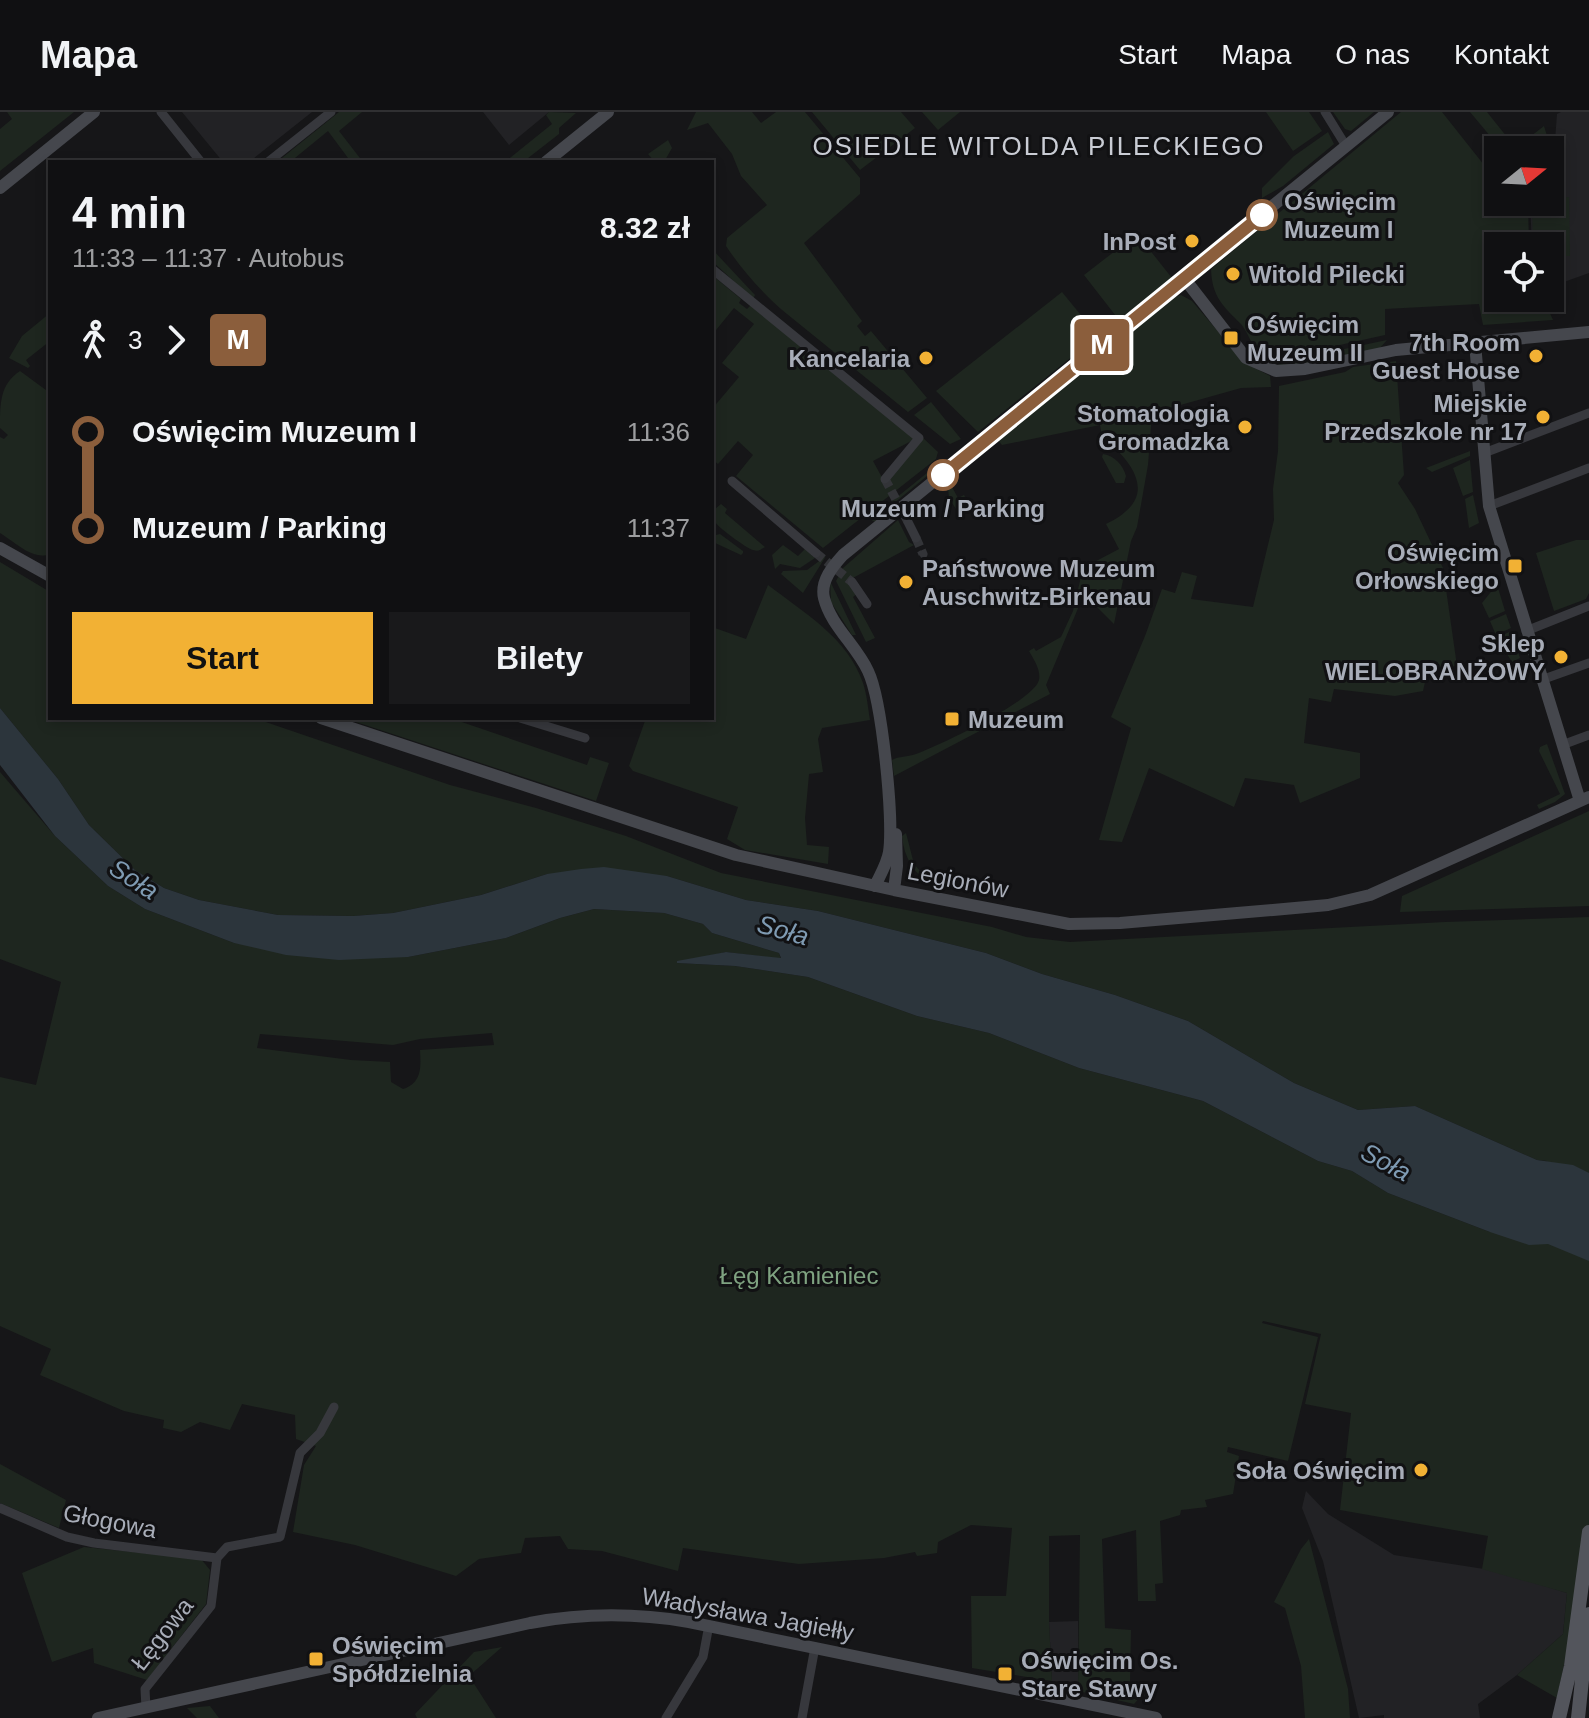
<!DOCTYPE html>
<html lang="pl">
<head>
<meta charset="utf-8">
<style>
  body { margin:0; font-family:Helvetica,sans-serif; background:#19191b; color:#f1f3f6; height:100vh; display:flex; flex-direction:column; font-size:30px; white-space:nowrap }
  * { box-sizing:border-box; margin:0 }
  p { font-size:26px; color:#9c9d9f }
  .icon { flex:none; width:44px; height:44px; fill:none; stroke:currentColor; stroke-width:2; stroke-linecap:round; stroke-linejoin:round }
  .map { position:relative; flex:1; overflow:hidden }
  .panel { position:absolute; left:48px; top:48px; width:666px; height:560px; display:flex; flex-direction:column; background:#101012; border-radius:0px; box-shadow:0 4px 12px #0003,0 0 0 2px #303032 }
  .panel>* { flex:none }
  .badge { padding:0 16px; border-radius:6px; font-size:28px; line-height:52px }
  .needle { width:52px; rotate:72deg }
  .buttons { position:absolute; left:1484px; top:24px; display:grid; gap:16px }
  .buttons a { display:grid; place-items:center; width:80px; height:80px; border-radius:0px; background:#101012; box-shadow:0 4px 12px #0003,0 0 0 2px #303032; font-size:40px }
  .map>.badge { position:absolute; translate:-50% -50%; box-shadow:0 0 0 4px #fff }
  .legs { display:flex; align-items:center; gap:12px; height:88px; padding:0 24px; font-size:26px }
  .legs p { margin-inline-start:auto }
  .headline { display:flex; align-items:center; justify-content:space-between; height:136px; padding:0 24px }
  h1 { font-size:44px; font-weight:700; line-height:60px }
  .cta { display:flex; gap:16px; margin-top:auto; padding:16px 24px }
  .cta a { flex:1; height:92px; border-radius:0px; background:#f2b134; color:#111; font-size:32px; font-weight:700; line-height:92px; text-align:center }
  .cta a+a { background:#19191b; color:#f1f3f6 }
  ul { padding:0 24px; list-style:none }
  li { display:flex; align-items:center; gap:28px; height:96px; font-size:30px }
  li i { display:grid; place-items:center; width:12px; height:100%; margin:0 10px; background:currentColor }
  li i::after { content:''; width:20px; height:20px; margin:-10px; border:6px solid; border-radius:50%; background:#101012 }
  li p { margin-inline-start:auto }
  li:first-child i { background:linear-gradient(#0000 50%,currentColor 0) }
  li:last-child i { background:linear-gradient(currentColor 50%,#0000 0) }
  header { display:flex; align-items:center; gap:48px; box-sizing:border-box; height:112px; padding:0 40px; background:#101012; border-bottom:2px solid #303032 }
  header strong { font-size:38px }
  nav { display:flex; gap:44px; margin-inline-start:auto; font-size:28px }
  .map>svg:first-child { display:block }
</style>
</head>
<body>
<header>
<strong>Mapa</strong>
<nav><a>Start</a><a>Mapa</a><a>O nas</a><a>Kontakt</a></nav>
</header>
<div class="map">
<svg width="1589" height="1606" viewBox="0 0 1589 1606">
  <rect width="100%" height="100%" fill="#161618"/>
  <path fill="#222225" d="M182 0H312L249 50 245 47 242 50H223Z
    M483 0H549L509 33Z
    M1561 0H1589V161L1550 175V134H1532L1530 90H1550V51L1554 42 1557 2Z
    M1306 1379 1328 1402 1394 1443 1497 1459 1567 1481 1563 1522 1517 1563 1478 1592 1480 1606H1384V1603L1359 1606 1323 1449 1302 1396Z
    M1078 1509V1570L1052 1569 1049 1510Z"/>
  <path fill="#1e261f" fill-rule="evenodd" d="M7 0H74L0 59V17L12 7Z
    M339 0H362L339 19 363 50H351L328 19 290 50H277Z
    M549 0 576 1 559 16V22L523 50H505L552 12 546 3Z
    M696 0H752L761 11 776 0H805L860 66V82L804 131 862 209 857 214 865 224 871 219 927 286 908 300 787 202C764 183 742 158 726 134L727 126 767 93 741 64 732 42 708 11 687 18Z
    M812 0H901L915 16 860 58Z
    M922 0H960L938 18Z
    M1266 0H1309L1322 19 1293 39Z
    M1333 0H1374L1351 19 1345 17Z
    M1401 0H1442L1488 58 1498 50V90H1528L1529 134H1498V186H1543L1553 208 1483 213 1479 192 1385 197V223L1290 244 1254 234C1249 227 1247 219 1241 212 1223 194 1212 185 1211 157Z
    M1470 0H1487L1511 30 1501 37Z
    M1544 14 1552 40 1550 45V38H1513Z
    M1328 20 1334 32 1283 74 1262 86V76L1294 44Z
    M668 28 672 36 664 50H655L648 42Z
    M1569 85 1570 144H1550V134H1533L1532 90H1550V86Z
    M1137 122 1172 166 1119 208 1084 163Z
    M712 137 755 183 753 187 712 149Z
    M712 163 741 187 739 191 747 197 752 192 917 326 873 349 885 371 922 325 938 340 936 347 823 436 736 364 753 343 738 329 718 352 712 347V297L739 265 722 251 754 212 734 196 712 223Z
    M1062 180 1098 224 978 320 936 279Z
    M1181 183 1192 189 1245 251 1270 264 1271 275 1241 276 1152 301 1148 353 1137 415 1131 429 1114 512 1084 482 1046 573 1050 582 894 664 892 648C899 644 907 645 916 642 938 634 1034 589 1039 568 1041 558 1034 548 1029 539L1034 536 1036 539 1061 525 1073 499 1083 456 1119 437 1106 412C1160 386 1136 353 1102 324L1100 313 1002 333 995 325 1172 186Z
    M50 201V229L26 248 30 254 28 256 9 246 22 224Z
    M1387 228 1380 236C1345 243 1277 270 1251 238L1292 248Z
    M1396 249 1404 363 1398 371 1415 397 1443 456 1457 554 1428 557 1423 579 1395 584 1334 577 1331 590 1309 586 1304 631 1360 641V666L1300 691 1294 673 1245 666 1234 695 1149 656 1122 730 1099 728 1131 616 1111 605 1145 524 1162 477 1175 481 1182 460 1197 464 1191 487 1253 495 1274 408 1273 377 1278 339 1279 274 1345 260 1353 255Z
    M20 259 50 281V442C33 449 15 430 0 421V325L4 327 8 323 0 316C0 291 0 272 20 259Z
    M931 290 961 327 950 332 914 303Z
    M1470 339V344L1432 360 1426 356Z
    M1103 342C1115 344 1123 353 1126 364L1124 371H1116L1102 345Z
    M943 348 944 350 887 397V401L875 410 870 407Z
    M1470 348 1473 380 1463 384 1453 356Z
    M956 367 958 370 952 375 958 386 964 383 972 398 964 400 956 397 949 386 948 376Z
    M1473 383 1479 411 1469 416 1465 387Z
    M721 392 727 397 725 401 765 435C760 438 759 440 753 438 746 436 719 416 715 410 713 405 714 402 715 397Z
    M898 408 909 430 914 433 851 467 858 481 853 485 875 526 866 530 836 469 843 456Z
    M720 422 743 439V441L741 443 713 430 712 424Z
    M1576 428H1589V481L1586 487 1554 499 1536 441Z
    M783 433 798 444 805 437 815 446 800 456 780 452 775 457 772 443Z
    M826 444 803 481 781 462 783 459 807 458Z
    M0 450 50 480V606H254L450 673 536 696 626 724 721 761 992 815 1026 825 1070 830 1445 810 1589 805V1469L1565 1548 1557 1586 1517 1563 1563 1522 1567 1481 1482 1457 1488 1424 1340 1398 1351 1301 1305 1292 1321 1222 1263 1209 1262 1211 1318 1225 1288 1349 1228 1335 1227 1340 1239 1344 1233 1382 1205 1388 1207 1395 1181 1398 1180 1403 1160 1409 1163 1471 1155 1472 1156 1489H1138L1136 1418 1102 1427 1105 1516 1131 1518 1130 1571 1142 1583 1134 1592 1078 1579 1080 1423 1049 1424V1510L1052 1569 972 1556 971 1484H1006L1012 1416 971 1413 938 1430 937 1441 917 1444 915 1440 884 1446 799 1452 683 1436 678 1459 602 1439 568 1437 560 1424 525 1426 521 1441 479 1447 456 1464 355 1433 293 1420 304 1353 316 1334 296 1327 295 1303 242 1292 230 1318 200 1310 181 1320 163 1316 164 1308 124 1299 40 1263 51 1237 0 1214V965L36 973 61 870 0 847V660L55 724 108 774 145 797 234 831 408 845 506 826 560 806 594 797 664 801 703 812 712 821 779 841 781 847 726 840 677 851 735 854 808 865 917 904 989 921 1079 956 1203 989 1318 1049 1352 1059 1388 1081 1490 1120 1547 1049 1537 1048 1415 994 1358 998 1294 971 1188 909 1115 883 1042 862 986 841 818 799 746 788 667 764 547 762 481 783 393 801 353 804 278 803 199 788 164 776 135 758 89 713 58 667 0 596ZM492 921 494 933 420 938C421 955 422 971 403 977L391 970 390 950 351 948 257 936 260 922 393 933 420 927Z
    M1495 466 1505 499 1489 506 1482 491 1494 476 1491 468Z
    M830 469 856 523H852L831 490Z
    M768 473C803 500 848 526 863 571 867 583 868 596 870 608L822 616 818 627 823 660 809 662 805 706 807 733 829 735 828 752 745 738 727 727 738 695 633 659 629 654 646 606H712V515L746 527Z
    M1506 502 1511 516 1496 523 1490 509Z
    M1511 519 1520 546 1512 550 1497 526Z
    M344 606H450L587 653 590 645 609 651 596 689Z
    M1547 632 1565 682 1555 690 1539 697 1537 693 1560 682 1539 639 1540 635Z
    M1589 699V794L1400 800 1402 784Z
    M906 721 914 752 933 774C914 762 904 746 902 724Z
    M0 1352 66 1388 59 1416 0 1391Z
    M1309 1427 1348 1577 1350 1606H1305L1301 1554 1285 1496 1274 1490 1301 1437Z
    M84 1435 201 1447 210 1458 206 1492 147 1568 94 1551 93 1536 52 1550 22 1461Z
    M502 1535 469 1564 496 1606H417L415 1602 474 1540Z
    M210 1594 219 1606H197L187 1596Z"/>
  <path fill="#2c353c" d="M0 596 58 667 89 713 135 758 164 776 199 788 278 803 353 804 393 801 481 783 547 762 581 757 604 755 667 764 746 788 818 799 986 841 1042 862 1115 883 1188 909 1294 971 1358 998 1415 994 1537 1048 1573 1053 1589 1061V1149L1548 1132 1529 1133 1490 1120 1388 1081 1352 1059 1318 1049 1203 989 1079 956 989 921 917 904 808 865 735 854 677 851V849L726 840 781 846 779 841 712 821 703 812 664 801 594 797 560 806 506 826 408 845 339 848 286 843 234 831 145 797 108 774 55 724 0 653Z"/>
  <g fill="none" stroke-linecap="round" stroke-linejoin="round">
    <path stroke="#333438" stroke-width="9" stroke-dasharray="9 4.5" stroke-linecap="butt" d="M885 367 908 410
      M916 426 923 442 920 444
      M816 441 852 470"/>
    <path stroke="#37383d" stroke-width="9" d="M161 0 201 50
      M1325 0 1346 34
      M268 50 331 0
      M712 157 919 326 885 367
      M1484 341 1589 301
      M732 369 816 441
      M1489 394 1589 356
      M908 410 916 426
      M852 470 867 492
      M1526 519 1589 494
      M1541 568 1589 551
      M520 606 585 626
      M1562 633 1589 623
      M0 1396 67 1425 94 1431 217 1446
      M146 1596 145 1577 211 1494 217 1446 227 1435 280 1425 300 1341 320 1321 334 1295
      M666 1606 703 1545 709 1513
      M802 1606 815 1535"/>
    <path stroke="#45474d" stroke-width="12" d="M546 50 608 0
      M0 76 94 0
      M1184 166 1246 246 1276 259 1305 257 1396 238 1589 220
      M1475 231 1489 394 1580 689
      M0 436 50 464
      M321 606 736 743 894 778 1069 812 1120 811 1273 798 1328 793 1370 783 1589 685
      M875 774C880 763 887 752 889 740 894 708 882 588 868 559 856 533 831 514 824 486 820 469 833 454 843 443L1388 0
      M894 778 897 754 896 722
      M98 1606 530 1511C583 1501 636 1501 689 1510L1156 1606"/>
    <path stroke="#53555c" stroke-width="14" d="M1559 1606 1571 1554 1589 1420
      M1578 1606 1589 1502"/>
  </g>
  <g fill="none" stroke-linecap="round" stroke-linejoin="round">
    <defs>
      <path id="line-1" d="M943 363 1262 103"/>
    </defs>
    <use href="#line-1" stroke="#fff" stroke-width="18"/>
    <use href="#line-1" stroke="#8b5e3c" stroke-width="12"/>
  </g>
  <g fill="#fff" stroke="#8b5e3c" stroke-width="4">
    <circle cx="1262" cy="103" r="14"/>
    <circle cx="943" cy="363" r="14"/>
  </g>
  <g fill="#f2b134" stroke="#111113" stroke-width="3">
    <circle cx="1192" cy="129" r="8"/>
    <circle cx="1233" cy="162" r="8"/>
    <rect x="1223" y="218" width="16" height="16" rx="4"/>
    <circle cx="1536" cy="244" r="8"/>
    <circle cx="926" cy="246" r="8"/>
    <circle cx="1543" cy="305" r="8"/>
    <circle cx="1245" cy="315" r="8"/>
    <rect x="1507" y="446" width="16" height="16" rx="4"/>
    <circle cx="906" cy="470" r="8"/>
    <circle cx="1561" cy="545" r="8"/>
    <rect x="944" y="599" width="16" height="16" rx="4"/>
    <circle cx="1421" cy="1358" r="8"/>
    <rect x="308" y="1539" width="16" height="16" rx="4"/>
    <rect x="997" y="1554" width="16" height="16" rx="4"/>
  </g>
  <g text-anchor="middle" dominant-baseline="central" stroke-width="6" stroke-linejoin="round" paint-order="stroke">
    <g font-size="24" font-weight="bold" fill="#a8adb8" stroke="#111113" text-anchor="start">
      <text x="1284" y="89">Oświęcim<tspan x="1284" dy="28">Muzeum I</tspan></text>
      <text x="943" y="396" text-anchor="middle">Muzeum / Parking</text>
    </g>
    <g font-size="24" font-weight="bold" fill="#a8adb8" stroke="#111113" text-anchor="end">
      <text x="1176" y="129">InPost</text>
      <text x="1249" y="162" text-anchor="start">Witold Pilecki</text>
      <text x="1247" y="212" text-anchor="start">Oświęcim<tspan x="1247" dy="28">Muzeum II</tspan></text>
      <text x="1520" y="230">7th Room<tspan x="1520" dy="28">Guest House</tspan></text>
      <text x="910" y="246">Kancelaria</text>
      <text x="1527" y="291">Miejskie<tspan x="1527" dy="28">Przedszkole nr 17</tspan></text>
      <text x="1229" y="301">Stomatologia<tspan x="1229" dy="28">Gromadzka</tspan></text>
      <text x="1499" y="440">Oświęcim<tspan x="1499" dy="28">Orłowskiego</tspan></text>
      <text x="922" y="456" text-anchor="start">Państwowe Muzeum<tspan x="922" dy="28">Auschwitz-Birkenau</tspan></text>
      <text x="1545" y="531">Sklep<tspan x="1545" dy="28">WIELOBRANŻOWY</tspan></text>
      <text x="968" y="607" text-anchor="start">Muzeum</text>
      <text x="1405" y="1358">Soła Oświęcim</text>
      <text x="332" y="1533" text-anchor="start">Oświęcim<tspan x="332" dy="28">Spółdzielnia</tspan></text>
      <text x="1021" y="1548" text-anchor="start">Oświęcim Os.<tspan x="1021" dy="28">Stare Stawy</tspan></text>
    </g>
    <g font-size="24" fill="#a8adb8" stroke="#111113">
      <text transform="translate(958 768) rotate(11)">Legionów</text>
      <text transform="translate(110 1409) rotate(11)">Głogowa</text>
      <text transform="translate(748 1502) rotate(10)">Władysława Jagiełły</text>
      <text transform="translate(162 1522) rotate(-52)">Łęgowa</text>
    </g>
    <g font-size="24" fill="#7fa381" stroke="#111113">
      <text x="799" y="1163">Łęg Kamieniec</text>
    </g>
    <g font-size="26" letter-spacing="2" fill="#c9ccd4" stroke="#111113">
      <text x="1039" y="34">OSIEDLE WITOLDA PILECKIEGO</text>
    </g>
    <g font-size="26" font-style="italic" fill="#7f9bb3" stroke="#111113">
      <text transform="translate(134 767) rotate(33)">Soła</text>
      <text transform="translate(783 818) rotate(16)">Soła</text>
      <text transform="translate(1386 1050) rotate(28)">Soła</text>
    </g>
  </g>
</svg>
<div class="buttons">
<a><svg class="needle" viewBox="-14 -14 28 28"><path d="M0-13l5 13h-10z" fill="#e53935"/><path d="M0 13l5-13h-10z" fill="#9c9d9f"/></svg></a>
<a><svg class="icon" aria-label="locate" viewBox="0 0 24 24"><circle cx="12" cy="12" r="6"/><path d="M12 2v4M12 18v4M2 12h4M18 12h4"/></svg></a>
</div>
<b class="badge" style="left:1102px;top:233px;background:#8b5e3c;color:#fff">M</b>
<section class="panel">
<div class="headline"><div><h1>4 min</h1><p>11:33 – 11:37 · Autobus</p></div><b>8.32 zł</b></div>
<div class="legs"><svg class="icon" aria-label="walk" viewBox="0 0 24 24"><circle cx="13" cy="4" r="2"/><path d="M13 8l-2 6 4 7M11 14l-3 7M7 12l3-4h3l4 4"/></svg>3<svg class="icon" aria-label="forward" viewBox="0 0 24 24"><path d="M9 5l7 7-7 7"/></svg><b class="badge" style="background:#8b5e3c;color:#fff">M</b></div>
<ul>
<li><i style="color:#8b5e3c"></i><b>Oświęcim Muzeum I</b><p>11:36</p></li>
<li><i style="color:#8b5e3c"></i><b>Muzeum / Parking</b><p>11:37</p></li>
</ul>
<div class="cta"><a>Start</a><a>Bilety</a></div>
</section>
</div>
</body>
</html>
